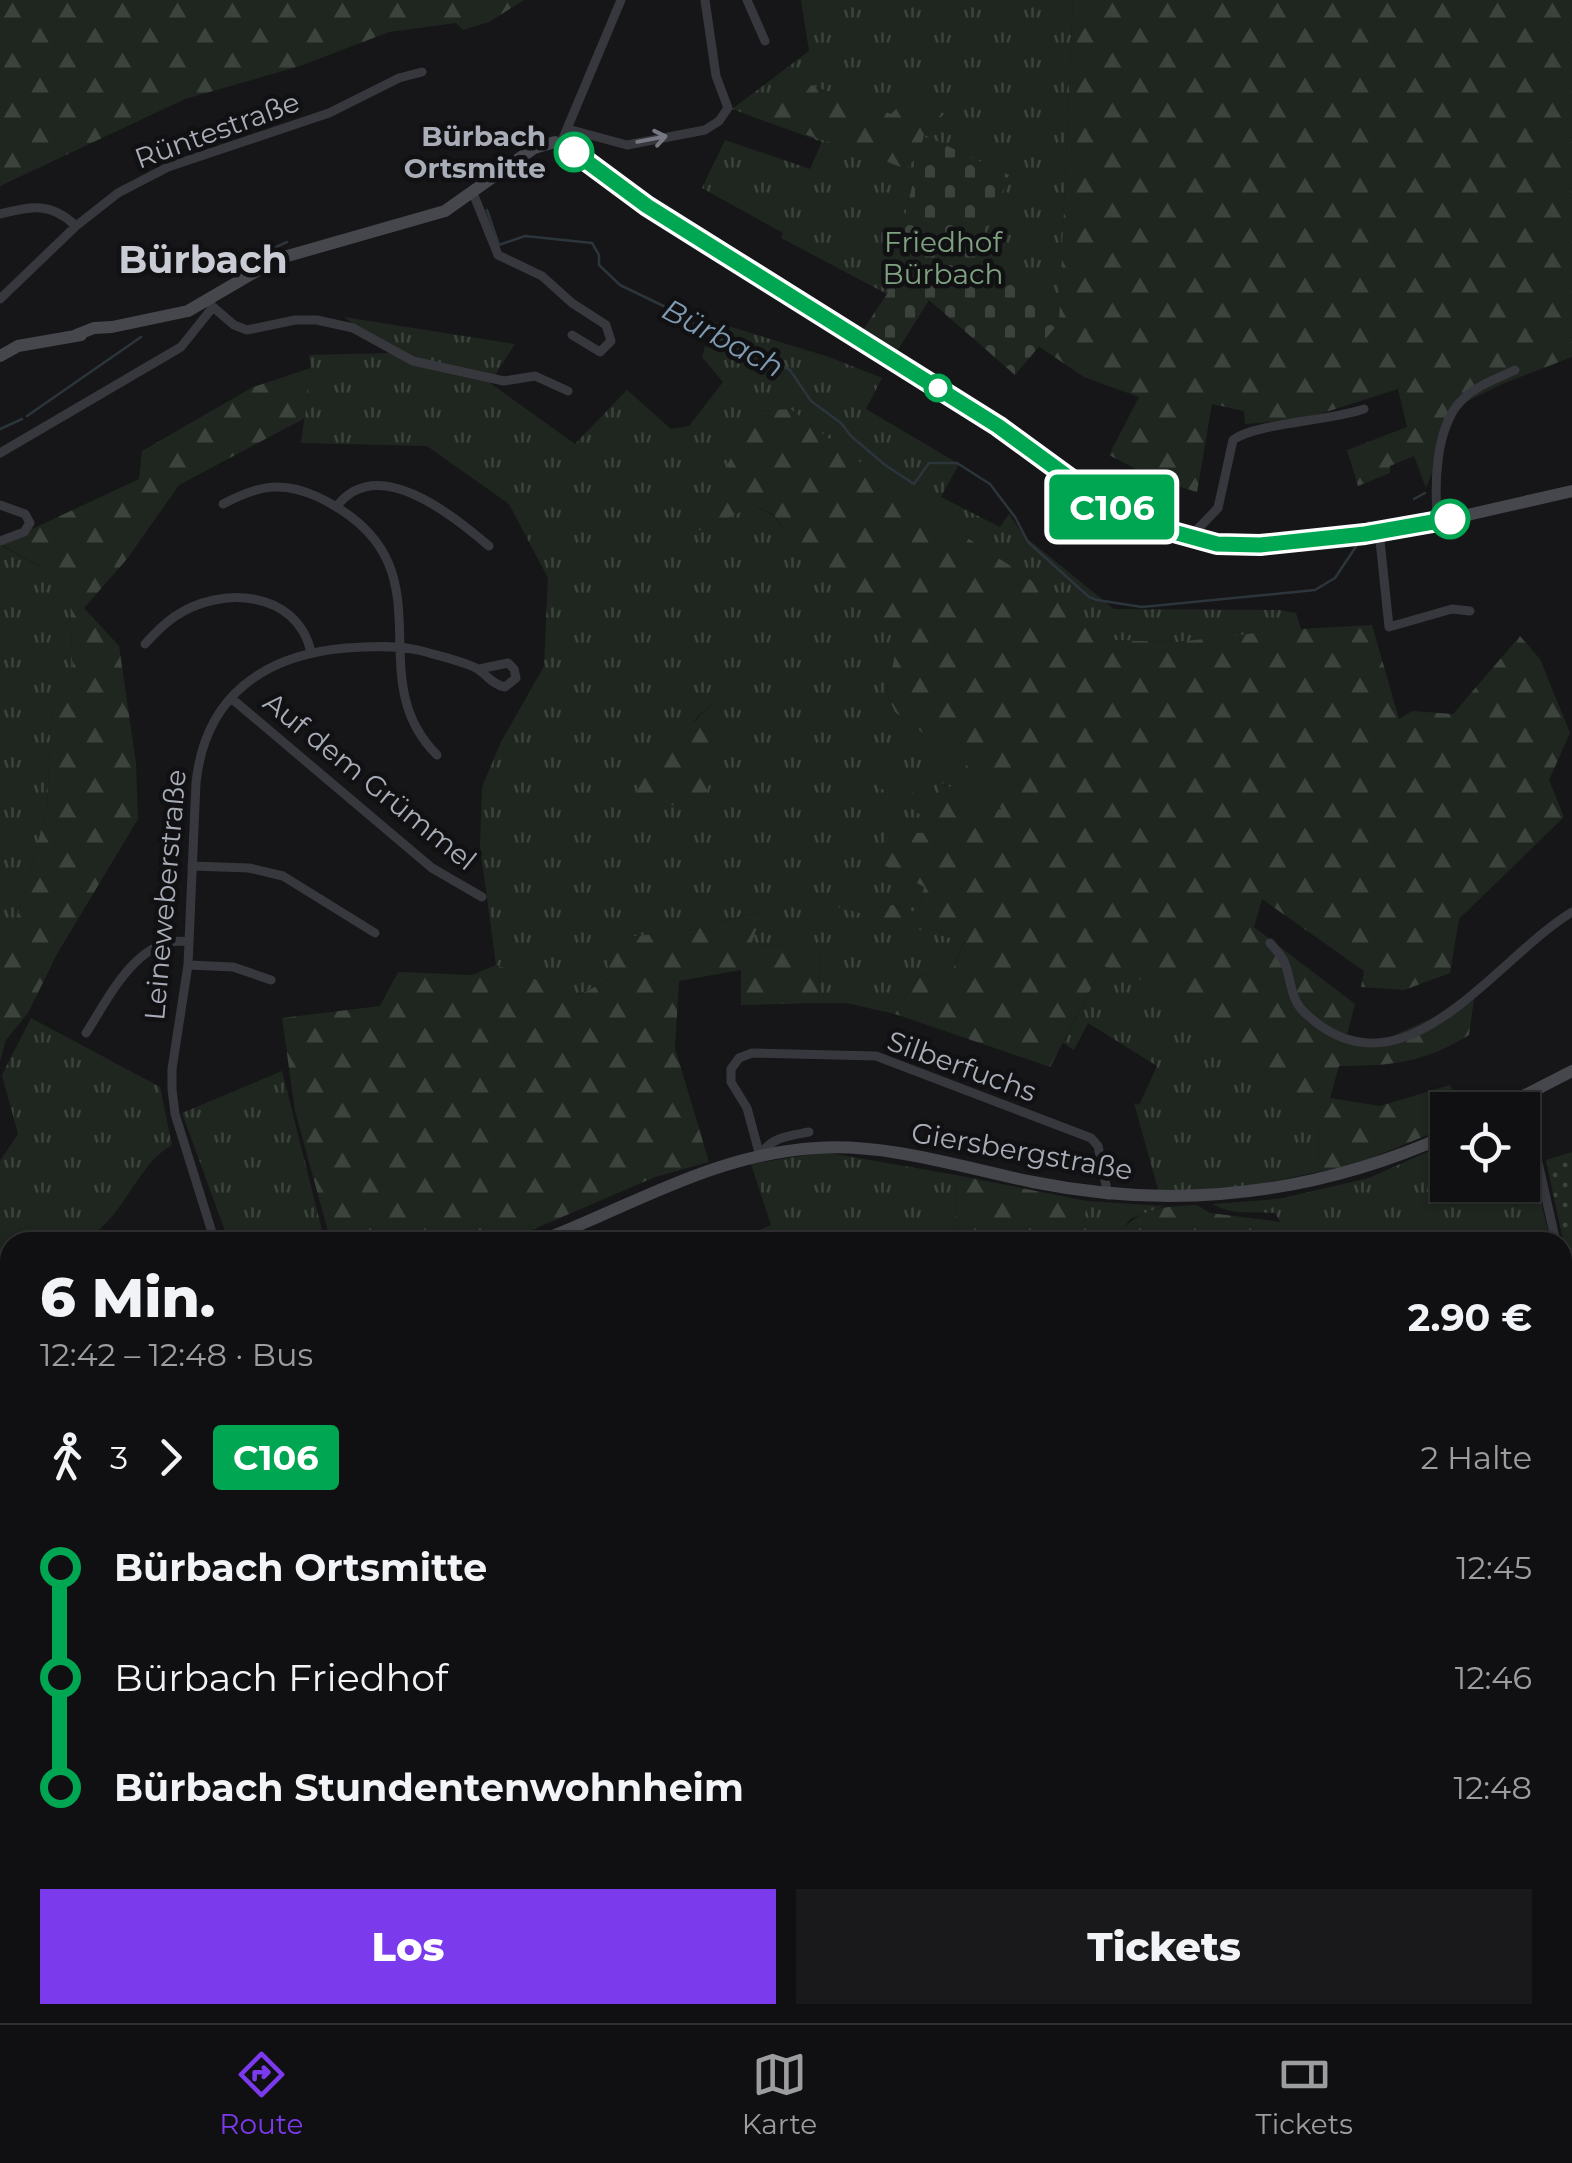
<!DOCTYPE html>
<html lang="de">
<head>
<meta charset="utf-8">
<style>
  body { margin:0; font-family:Montserrat,sans-serif; background:#19191b; color:#f1f3f6; height:100vh; display:flex; flex-direction:column; font-size:38px; white-space:nowrap }
  * { box-sizing:border-box; margin:0 }
  p { font-size:32px; color:#9c9d9f }
  .icon { flex:none; width:55px; height:55px; fill:none; stroke:currentColor; stroke-width:2; stroke-linecap:round; stroke-linejoin:round }
  .map { position:relative; flex:1; overflow:hidden }
  .details { position:absolute; left:0px; top:1232px; width:1572px; height:792px; display:flex; flex-direction:column; background:#101012; border-radius:30px 30px 0 0; box-shadow:0 2px 8px #0004,0 0 0 2px #303032 }
  .details>* { flex:none }
  .badge { padding:0 20px; border-radius:8px; font-size:35px; line-height:65px }
  .controls { position:absolute; left:1430px; top:1092px; display:grid; gap:20px }
  .controls a { display:grid; place-items:center; width:110px; height:110px; border-radius:0px; background:#101012; box-shadow:0 2px 8px #0004,0 0 0 2px #303032; font-size:50px }
  .map>.badge { position:absolute; translate:-50% -50%; box-shadow:0 0 0 5px #fff }
  .legs { display:flex; align-items:center; gap:15px; height:110px; padding:0 40px; font-size:32px }
  .legs p { margin-inline-start:auto }
  .head { display:flex; align-items:center; justify-content:space-between; height:170px; padding:0 40px }
  h1 { font-size:55px; font-weight:800; line-height:75px }
  .cta { display:flex; gap:20px; margin-top:auto; padding:20px 40px }
  .cta a { flex:1; height:115px; border-radius:0px; background:#7c3aed; color:#fff; font-size:40px; font-weight:800; line-height:115px; text-align:center }
  .cta a+a { background:#19191b; color:#f1f3f6 }
  ul { padding:0 40px; list-style:none }
  li { display:flex; align-items:center; gap:35px; height:110px; font-size:38px }
  li i { display:grid; place-items:center; width:15px; height:100%; margin:0 12px; background:currentColor }
  li i::after { content:''; width:25px; height:25px; margin:-12px; border:8px solid; border-radius:50%; background:#101012 }
  li p { margin-inline-start:auto }
  li:first-child i { background:linear-gradient(#0000 50%,currentColor 0) }
  li:last-child i { background:linear-gradient(currentColor 50%,#0000 0) }
  .menu { display:flex; justify-content:space-around; align-items:center; height:140px; border-top:2px solid #303032; background:#101012; font-size:28px; color:#9c9d9f }
  .menu a { display:grid; justify-items:center; gap:5px }
  .menu .current { color:#7c3aed }
  .map>svg:first-child { display:block }
</style>
</head>
<body>
<div class="map">
<svg width="1572" height="2023" viewBox="0 0 1572 2023">
  <defs>
    <pattern id="grass-tufts" width="24" height="20" patternUnits="userSpaceOnUse" patternTransform="scale(2.5)"><rect width="24" height="20" fill="#1e261f"/><path d="M3 7l-1-3M5 7V3M7 7l1-3M15 17l-1-3M17 17v-4M19 17l1-3" fill="none" stroke="#3c433d"/></pattern>
    <pattern id="forest-firs" width="22" height="20" patternUnits="userSpaceOnUse" patternTransform="scale(2.5)"><rect width="22" height="20" fill="#1e261f"/><path d="M5 1l3.5 6h-7zM16 11l3.5 6h-7z" fill="#3c433d"/></pattern>
    <pattern id="cemetery-stones" width="16" height="16" patternUnits="userSpaceOnUse" patternTransform="scale(2.5)"><rect width="16" height="16" fill="#1e261f"/><path d="M2 7V4a2 2 0 0 1 4 0v3zM10 15v-3a2 2 0 0 1 4 0v3z" fill="#3c433d"/></pattern>
    <pattern id="garden-dots" width="8" height="8" patternUnits="userSpaceOnUse" patternTransform="scale(2.5)"><rect width="8" height="8" fill="#1e261f"/><path d="M2 2h.1M6 6h.1" fill="none" stroke="#3c433d" stroke-width="1.8" stroke-linecap="round"/></pattern>
  </defs>
  <rect width="100%" height="100%" fill="#161618"/>
  <path fill="url(#grass-tufts)" fill-rule="evenodd" d="M801 0H1073L1059 323 984 239 924 136 887 294 781 238 783 233 702 188 725 140 810 169 822 142 732 109 809 51Z
    M344 317 515 344 490 383 575 444 627 390 671 429 689 426 723 382 702 357 712 321 829 357 882 378 866 409 959 464 941 497 1000 527 1009 514 1023 535 1114 609 1279 610 1296 613 1301 629 1177 642 1105 640 1023 574 915 504 790 409 756 411 730 463 710 528 753 505 774 516 788 535 795 556 901 635 886 693 895 712 993 785 1002 812 942 783 937 803 878 786 947 832 889 835 881 863 924 887 918 913 857 894 964 941 949 979 920 975 895 1014 846 1003H818L821 951 801 946 750 945 761 911 696 929 604 940 610 979 578 995 496 965 480 846 482 787 501 742 544 666 548 578 509 504 427 446 301 443 311 369 309 355 391 353ZM714 701 721 706 713 711 701 767 709 783 662 752Z
    M0 545 54 574 70 597 73 680 52 704 47 808 15 926 0 941Z
    M1103 966 1150 983 1200 1018 1211 1039 1278 1077 1304 1100 1319 1122 1318 1172 1227 1191 1159 1193 1134 1103 1139 1105 1157 1066 1088 1023 1074 1050 1063 1043Z
    M31 1018 160 1087 172 1145C134 1165 118 1236 73 1242 53 1245 30 1242 10 1242V1285L0 1291V1161L18 1134 2 1075Z
    M282 1071 325 1242H229L182 1113Z
    M1523 1131 1551 1242H1246L1285 1229 1275 1213C1255 1212 1229 1215 1213 1204L1278 1199 1369 1178 1447 1143 1448 1185H1522Z
    M824 1152 956 1175 955 1226 967 1242H731L771 1225 751 1164Z
    M1087 1201 1164 1206 1130 1219 1114 1242H1089L1084 1221Z"/>
  <path fill="url(#forest-firs)" d="M0 0H524L489 22 463 30 456 23 389 32 300 66 185 99 0 186Z
    M1073 0H1572V357L1502 384 1460 405 1426 488 1414 456 1390 466V473L1358 486 1347 450 1407 427 1398 389 1304 419 1245 424 1244 411 1212 404 1197 492 1157 480 1109 455 1139 397 1084 377 1038 346 1059 322Z
    M811 85 891 114 909 96 931 102 944 114 924 135 920 153 906 169C855 149 803 135 751 116L754 104 774 96 800 101Z
    M311 368 305 418 179 485 127 559 84 608 119 646 136 763 138 819 57 954 28 1013 6 1040 0 1061V941L15 926 47 808 52 704 73 680 70 597 54 574 0 544 139 479 142 451 253 387Z
    M790 409 915 504 1023 574 1106 640 1177 642 1282 630 1372 625 1399 719 1412 711 1453 714 1520 636 1540 659 1570 733 1549 780 1564 817 1459 919 1450 973 1404 990 1361 987 1364 971 1262 899 1254 927 1355 1004 1347 1035 1379 1042 1474 999 1469 1035C1424 1063 1391 1066 1339 1066L1330 1098 1380 1106 1450 1085 1462 1110H1448L1447 1127 1354 1165 1318 1172 1319 1122 1304 1100 1278 1077 1211 1039 1199 1018 1150 983 1103 966 1050 1067 895 1014 920 975 949 979 964 942 838 907 857 894 918 913 924 887 880 863 889 834 946 832 878 786 882 778 936 803 941 783 1001 810 993 785 895 712 886 693 900 635 795 556 788 535 774 515 753 505 710 528 692 531 756 411Z
    M714 701 722 705 714 712 729 743 702 767 709 783 707 792 674 805 643 806 638 798 640 761 662 752 660 737 670 724 695 721Z
    M762 911 751 945 801 946 821 951 818 1003 741 1005V970L679 981 675 1048 709 1162 655 1177 504 1242H331L295 1111 282 1018 380 1006 398 972 472 975 496 965 579 995 610 979 603 940 696 929Z
    M956 1175 1087 1201 1084 1221 1089 1242H967L955 1226Z
    M1197 1205 1210 1213 1281 1222 1286 1230 1246 1242 1113 1240C1139 1208 1156 1207 1197 1205Z"/>
  <path fill="url(#cemetery-stones)" d="M924 135 1009 175 984 239 1059 323 1015 375 929 300 896 353 863 330 887 294Z"/>
  <path fill="url(#garden-dots)" d="M1572 1152V1283L1546 1160Z"/>
  <g fill="none" stroke-linecap="round" stroke-linejoin="round">
    <path stroke="#2c353c" stroke-width="2.5" d="M487 210 499 245 525 236 592 243 599 255V265L620 285 678 313 707 332 790 370 811 401 841 423 851 436 885 465 914 484 929 463H957L990 484 1015 517 1028 542 1089 597 1097 600 1142 607 1315 590 1335 578 1357 545
      M274 248 287 242
      M27 416 141 337
      M0 429 22 419
      M1414 499 1425 493
      M1366 525 1369 522
      M1184 2015 1185 2017"/>
    <path stroke="#37383d" stroke-width="9" d="M747 0 765 41
      M568 129 627 145 705 130 719 121 728 108 716 76 705 0
      M561 143 621 0
      M473 193 498 255 542 276 572 303 606 325 611 341 600 352 572 335
      M0 214C32 206 51 202 76 226
      M0 299 76 226 118 193 168 167 329 113 399 78 422 72
      M213 307 234 325 247 330 295 320H317L353 328 413 361 504 381 535 376 568 391
      M0 453 181 347 213 307 209 302
      M223 504C257 486 281 480 318 497 458 564 355 674 437 755
      M0 505 25 514 30 523 24 532 0 541
      M337 506C378 453 453 516 489 546
      M1438 521C1434 488 1435 427 1461 401 1475 386 1496 379 1515 370
      M1379 531 1389 627 1452 609 1470 611
      M1190 537 1218 508 1233 440C1256 423 1329 421 1364 409
      M145 644C154 634 164 624 174 617 220 585 297 590 311 652
      M231 698 432 868 482 897
      M192 866 249 868 283 876 375 933
      M1270 943C1275 949 1281 955 1284 961 1291 977 1290 998 1303 1011 1401 1108 1494 959 1572 912
      M188 965 233 967 271 980
      M86 1033C109 998 138 934 189 942
      M1523 1096 1556 1242
      M760 1156 747 1108 731 1082V1069L739 1058 752 1053 876 1056 1091 1138 1098 1146 1108 1195
      M760 1156C770 1137 789 1136 809 1132
      M215 1242 175 1114 172 1089V1069L188 965 196 783C205 696 264 655 346 648 372 646 398 645 422 651 439 656 458 660 474 667 486 673 491 684 505 687L516 678 514 669 508 663 479 669
      M1562 1381 1572 1391
      M1562 1498 1572 1494
      M1562 1608 1572 1601
      M0 1641 10 1655
      M1562 1769 1572 1756
      M1562 1920 1572 1929
      M1562 2006 1572 1985
      M119 2015 120 2023
      M275 2015 278 2023
      M394 2015 403 2023
      M537 2015 538 2023
      M615 2015 617 2023
      M719 2015 730 2023
      M902 2015 914 2023
      M945 2015 946 2023
      M1096 2015V2023
      M1190 2015 1193 2023
      M1297 2015 1301 2023
      M0 2017 9 2023
      M1406 2023 1407 2015
      M1551 2023 1557 2015"/>
    <path stroke="#45474d" stroke-width="12" d="M76 335 94 328 112 327 188 311 277 259 445 211 534 148 555 142 571 150 619 188 744 269 999 426 1116 510 1168 532 1217 544 1241 546 1316 540 1450 519 1572 491
      M0 356 18 346 81 335
      M1496 1110 1572 1071
      M538 1242C630 1207 714 1154 816 1148 888 1143 964 1168 1033 1182 1177 1211 1314 1195 1448 1135
      M0 1362 1 1383
      M0 1382 10 1405
      M307 2015 313 2023"/>
  </g>
  <defs><path id="oneway-shaft" d="M-6 0H5M1.5-3L5.5 0L1.5 3" fill="none" stroke-width="1.6" stroke-linecap="round" stroke-linejoin="round" transform="scale(2.5)"/></defs>
  <use stroke="#757881" href="#oneway-shaft" transform="translate(652 139) rotate(-11)"/>
  <g fill="none" stroke-linecap="round" stroke-linejoin="round">
    <defs>
      <path id="line-1" d="M574 152 647 206 998 426 1098 499 1148 525 1217 544 1260 545 1365 534 1450 519"/>
    </defs>
    <use href="#line-1" stroke="#fff" stroke-width="22"/>
    <use href="#line-1" stroke="#00a651" stroke-width="15"/>
  </g>
  <g fill="#fff" stroke="#00a651" stroke-width="5">
    <circle cx="574" cy="152" r="18"/>
    <circle cx="938" cy="388" r="12"/>
    <circle cx="1450" cy="519" r="18"/>
  </g>
  <g text-anchor="middle" dominant-baseline="central" stroke-width="9" stroke-linejoin="round" paint-order="stroke">
    <g font-size="28" fill="#a8adb8" stroke="#111113">
      <text transform="translate(217 130) rotate(-20)">Rüntestraße</text>
      <text transform="translate(370 781) rotate(39)">Auf dem Grümmel</text>
      <text transform="translate(165 895) rotate(-85)">Leineweberstraße</text>
      <text transform="translate(962 1066) rotate(20)">Silberfuchs</text>
      <text transform="translate(1022 1151) rotate(10)">Giersbergstraße</text>
    </g>
    <g font-size="28" font-weight="bold" fill="#a8adb8" stroke="#111113" text-anchor="end">
      <text x="546" y="136">Bürbach<tspan x="546" dy="32">Ortsmitte</tspan></text>
    </g>
    <g font-size="28" fill="#7fa381" stroke="#111113">
      <text x="943" y="242">Friedhof<tspan x="943" dy="32">Bürbach</tspan></text>
    </g>
    <g font-size="30" font-style="italic" fill="#7f9bb3" stroke="#111113">
      <text transform="translate(723 338) rotate(28)">Bürbach</text>
    </g>
    <g font-size="38" font-weight="bold" fill="#c9ccd4" stroke="#111113">
      <text x="203" y="259">Bürbach</text>
    </g>
  </g>
</svg>
<div class="controls">
<a><svg class="icon" aria-label="locate" viewBox="0 0 24 24"><circle cx="12" cy="12" r="6"/><path d="M12 2v4M12 18v4M2 12h4M18 12h4"/></svg></a>
</div>
<b class="badge" style="left:1112px;top:507px;background:#00a651;color:#fff">C106</b>
<section class="details">
<div class="head"><div><h1>6 Min.</h1><p>12:42 – 12:48 · Bus</p></div><b>2.90 €</b></div>
<div class="legs"><svg class="icon" aria-label="walk" viewBox="0 0 24 24"><circle cx="13" cy="4" r="2"/><path d="M13 8l-2 6 4 7M11 14l-3 7M7 12l3-4h3l4 4"/></svg>3<svg class="icon" aria-label="forward" viewBox="0 0 24 24"><path d="M9 5l7 7-7 7"/></svg><b class="badge" style="background:#00a651;color:#fff">C106</b><p>2 Halte</p></div>
<ul>
<li><i style="color:#00a651"></i><b>Bürbach Ortsmitte</b><p>12:45</p></li>
<li><i style="color:#00a651"></i><span>Bürbach Friedhof</span><p>12:46</p></li>
<li><i style="color:#00a651"></i><b>Bürbach Stundentenwohnheim</b><p>12:48</p></li>
</ul>
<div class="cta"><a>Los</a><a>Tickets</a></div>
</section>
</div>
<nav class="menu">
<a class="current"><svg class="icon" aria-label="directions" viewBox="0 0 24 24"><path d="M12 3l9 9-9 9-9-9zM9 14v-3h6M13 9l2 2-2 2"/></svg>Route</a>
<a><svg class="icon" aria-label="map" viewBox="0 0 24 24"><path d="M3 6l6-2 6 2 6-2v14l-6 2-6-2-6 2zM9 4v14M15 6v14"/></svg>Karte</a>
<a><svg class="icon" aria-label="tickets" viewBox="0 0 24 24"><path d="M3 7h18v10H3zM15 7v10"/></svg>Tickets</a>
</nav>
</body>
</html>
